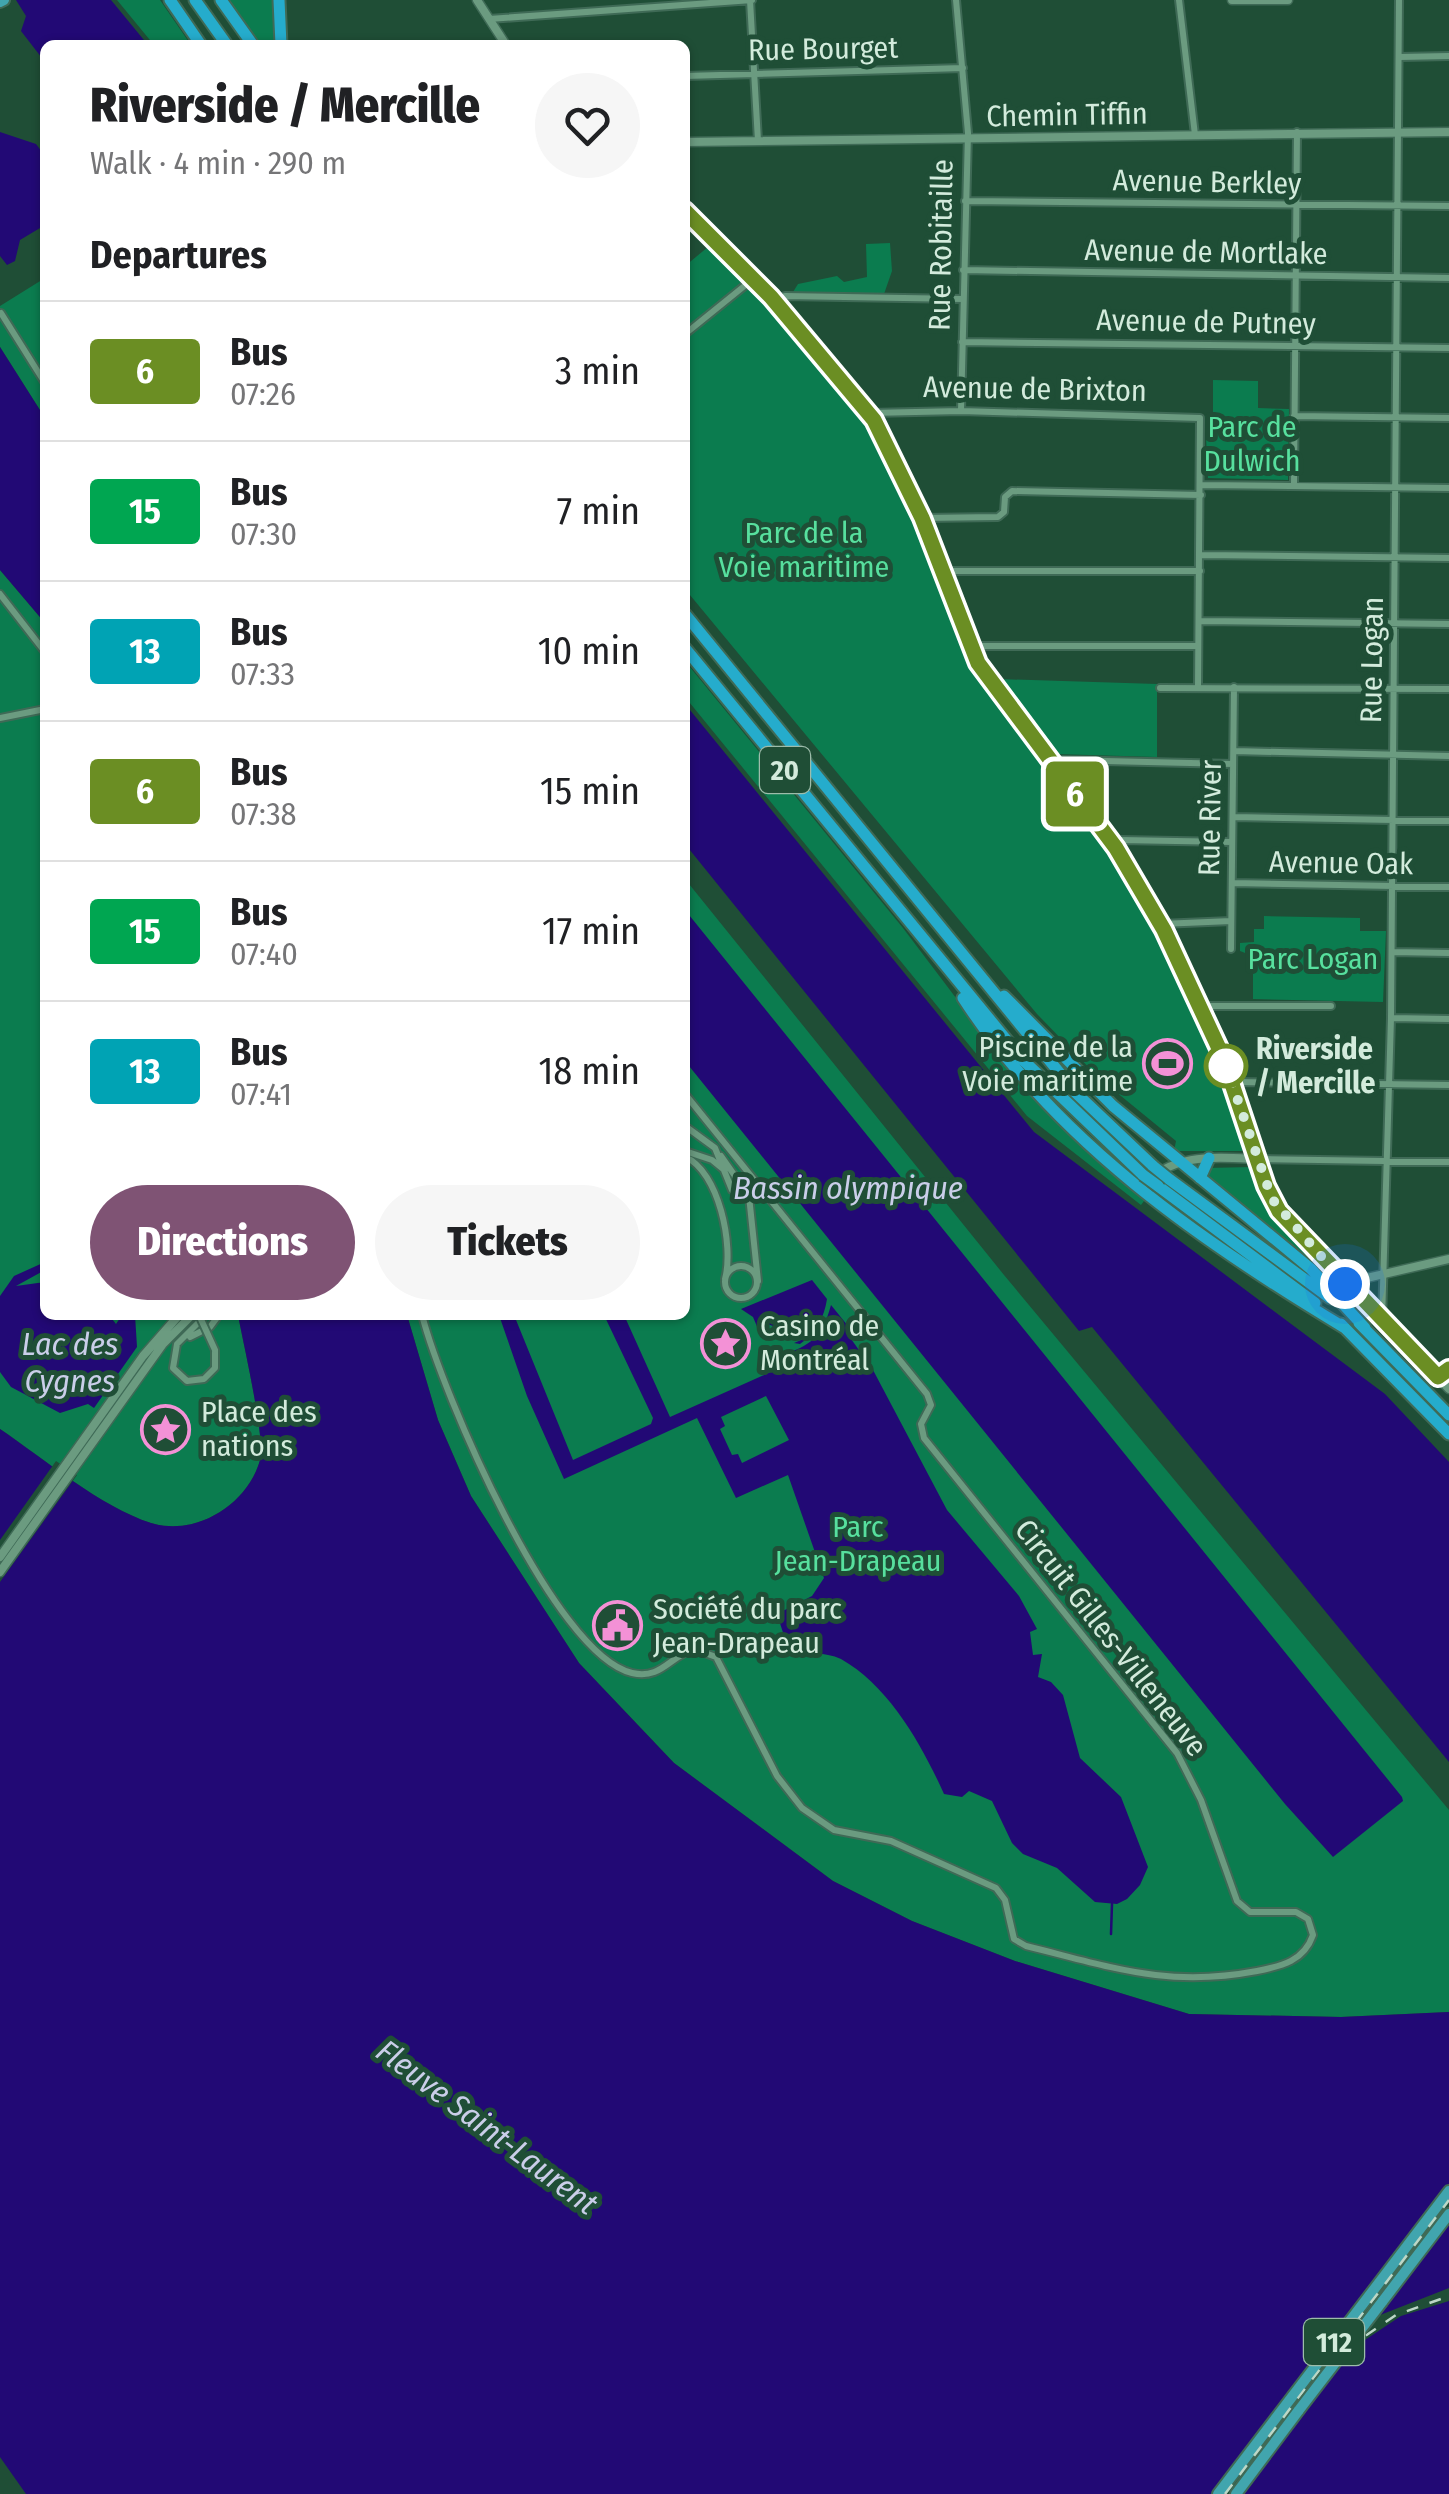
<!DOCTYPE html>
<html lang="en">
<head>
<meta charset="utf-8">
<style>
  body { margin:0; font-family:"Fira Sans Condensed",sans-serif; background:#f6f6f6; color:#202124; height:100vh; display:flex; flex-direction:column; font-size:38px; white-space:nowrap }
  * { box-sizing:border-box; margin:0 }
  p { font-size:32px; color:#757577 }
  .icon { flex:none; width:55px; height:55px; fill:none; stroke:currentColor; stroke-width:2; stroke-linecap:round; stroke-linejoin:round }
  .map { position:relative; flex:1; overflow:hidden }
  .details { position:absolute; left:40px; top:40px; width:650px; height:1280px; display:flex; flex-direction:column; background:#fff; border-radius:15px; box-shadow:0 2px 8px #0004 }
  .details>* { flex:none }
  .badge { padding:0 20px; border-radius:8px; font-size:35px; line-height:65px }
  .you { position:absolute; width:50px; height:50px; margin:-25px; border:8px solid #fff; border-radius:50%; background:#1a73e8; box-shadow:0 0 0 15px #1a73e833 }
  .map>.badge { position:absolute; translate:-50% -50%; box-shadow:0 0 0 5px #fff }
  h2 { padding:0 50px; font-size:38px; line-height:90px }
  .round { display:grid; place-items:center; flex:none; width:105px; height:105px; border-radius:52px; background:#f6f6f6 }
  .summary { display:flex; align-items:center; justify-content:space-between; height:170px; padding:0 50px }
  h1 { font-size:48px; font-weight:800; line-height:75px }
  .action { display:flex; gap:20px; margin-top:auto; padding:20px 50px }
  .action a { flex:1; height:115px; border-radius:60px; background:#7f5374; color:#fff; font-size:40px; font-weight:800; line-height:115px; text-align:center }
  .action a+a { background:#f6f6f6; color:#202124 }
  ul { padding:0; list-style:none }
  li { display:flex; align-items:center; gap:30px; height:140px; padding:0 50px; border-top:2px solid #e0e0e0 }
  li div { flex:1 }
  li b { display:block; font-size:38px }
  li em { font-style:normal }
  li .badge { min-width:110px; font-weight:700; text-align:center }
  .map>svg:first-child { display:block }
</style>
</head>
<body>
<div class="map">
<svg width="1449" height="2494" viewBox="0 0 1449 2494">
  <rect width="100%" height="100%" fill="#1f4e36"/>
  <path fill="#0b7c4f" d="M117 0H160L191 45H154Z
    M225 0H276L278 45H258Z
    M714 242 871 423 917 515 978 670 1137 888 1194 1000 1218 1064 1216 1070H1221L1245 1143 1242 1151H1174L1176 1141 1099 1078 1037 1014 685 589V266Z
    M890 243 892 271 884 294 793 292 798 284 837 276 844 282 867 277 866 244Z
    M45 278V418L0 347V306Z
    M1213 380 1258 381V408L1289 409 1288 480 1208 478 1205 416 1213 413Z
    M0 570 45 623V1315H238C243 1342 266 1440 260 1460 248 1504 196 1537 151 1523 101 1507 44 1459 0 1429Z
    M685 661 903 928 1012 1072 1041 1104 1147 1197 1141 1205 1027 1116 685 697Z
    M998 679 1157 684V757L1054 754Z
    M685 879 1004 1275 1449 1810V2012L1341 2017 1189 2014 1015 1961 912 1921 833 1881 674 1763 579 1663 471 1496 438 1420 407 1315H685Z
    M1264 916 1360 918V931H1386L1383 1002 1253 999V956L1240 951V943L1254 942V929H1264Z
    M1252 1167 1277 1222 1332 1282 1205 1175 1206 1168Z"/>
  <path fill="#220975" fill-rule="evenodd" d="M16 0H111L148 45H45V62L21 31 26 16Z
    M0 132 36 144 45 156V225L20 240 15 261 7 265 0 256Z
    M0 347 45 418V623L0 570Z
    M685 704 1034 1132 1385 1394 1449 1462V1762L1092 1327 1079 1331 685 844Z
    M685 910 1402 1797 1403 1801 1333 1857 1285 1804 685 1061Z
    M45 1262V1270L16 1286 45 1282V1315H109L116 1324 122 1315H135L137 1347 94 1408 88 1404 60 1413 11 1387 0 1372V1296L14 1276Z
    M812 1280 827 1299C824 1318 816 1333 800 1344L794 1343 806 1338 762 1322 765 1334 761 1336 753 1317 741 1309Z
    M831 1305 852 1331 849 1336 873 1370 947 1510 1019 1596 1037 1629 1030 1632 1033 1655 1042 1654 1038 1677 1051 1682 1063 1695 1080 1758 1121 1797 1148 1867 1140 1885 1127 1899 1117 1904 1095 1902 1057 1868 1023 1854 1012 1843 992 1801 969 1791 962 1797 944 1794C922 1745 889 1686 841 1659 825 1651 804 1655 788 1648L777 1614 812 1596 824 1578 788 1475 736 1498 697 1418 564 1479 527 1396 499 1315H514L573 1460 651 1424 653 1418 604 1315H624L670 1417 773 1371 772 1359C808 1346 821 1342 831 1305ZM766 1396 789 1440 742 1463 738 1454 732 1455 720 1429 725 1426 721 1417Z
    M238 1315H407L438 1420 471 1496 579 1663 674 1763 833 1881 912 1921 1015 1961 1189 2014 1341 2017 1449 2012V2494H26L0 2457V1429C44 1459 101 1507 151 1523 196 1537 248 1504 260 1460 266 1440 243 1342 238 1315Z"/>
  <path fill="#1f4e36" d="M56 1461 77 1475 0 1582V1540Z
    M1449 2187V2219L1375 2317 1449 2288V2301L1401 2316 1350 2350 1239 2494H1215Z"/>
  <g fill="none" stroke-linecap="round" stroke-linejoin="round">
    <path stroke="#220975" stroke-width="2.5" d="M1111 1934 1112 1904"/>
    <defs>
      <path id="minor" d="M750 0 758 141
        M956 0 968 133 961 411
        M1179 0 1195 135
        M489 19 752 0
        M1400 57 1449 56
        M685 76 963 68
        M965 201 1449 206
        M963 270 1449 278
        M775 301 785 296 963 299
        M1 313 45 383
        M685 334 753 279
        M962 342 1449 348
        M870 413 961 411 1200 418 1198 687
        M1294 416 1449 418
        M1202 485 1449 488
        M1294 485 1297 132
        M922 518 998 517 1004 512 1005 497 1012 491 1201 495
        M1201 555 1449 558
        M943 571H1200
        M0 594 45 652
        M1200 621 1449 624
        M971 646H1198
        M1160 688 1449 689
        M0 718 45 709
        M1234 751 1449 756
        M1052 764 1062 760 1233 764
        M1233 817 1449 821
        M1113 844 1120 840 1232 842
        M1232 883 1449 887
        M1161 924 1231 921
        M1231 949 1234 687
        M1392 952 1449 953
        M1201 1006H1331
        M1391 1018 1449 1019
        M1232 1082 1449 1085
        M685 1126 715 1148 732 1190
        M685 1151 712 1160 723 1169
        M721 1156 749 1196 758 1281
        M685 1157C719 1171 734 1246 725 1279
        M1257 1159 1449 1162
        M725 1282a16 16 0 1 1 32 0a16 16 0 1 1-32 0Z
        M206 1315 177 1344 173 1368 187 1381 204 1379 215 1368V1350
        M422 1315C442 1392 553 1654 632 1673 661 1680 670 1656 694 1649L716 1657 777 1776 802 1808 834 1830 891 1841 996 1888 1005 1900 1014 1939 1026 1946C1112 1967 1167 1988 1257 1971 1282 1966 1304 1961 1313 1935L1308 1919 1296 1912H1250L1237 1901 1201 1800 1177 1753 924 1438 921 1424 931 1405 927 1394 685 1094
        M1382 1320 1391 1018 1399 0
        M190 1337 210 1327 219 1315
        M1438 1377 1449 1369"/>
      <path id="tertiary" d="M477 0 506 45
        M1232 0H1288
        M685 142 1449 132
        M685 211 783 311 876 424 919 510 981 669 1113 844 1161 924 1218 1046 1277 1209 1449 1389
        M1140 1188C1172 1153 1213 1157 1257 1159
        M1345 1283 1449 1259
        M0 1557 143 1356 179 1315
        M0 1572 163 1344 192 1315"/>
      <path id="primary" d="M0 2 4 0
        M1382 2302 1449 2214
        M1218 2494 1449 2191
        M1236 2494 1299 2410"/>
      <path id="motorway" d="M170 0 201 45
        M195 0 227 45
        M221 0 253 45
        M279 0 281 45
        M685 614 1076 1093 1153 1166
        M685 648 1023 1060 1143 1175
        M1004 996 1113 1106 1311 1269 1365 1328
        M963 998C1056 1141 1200 1241 1345 1328
        M1200 1178 1209 1158
        M1169 1179 1330 1298
        M1158 1186 1315 1303
        M1359 1323 1449 1415
        M1341 1324 1449 1434"/>
    </defs>
    <use href="#minor" stroke="#3f6a56" stroke-width="10"/>
    <use href="#tertiary" stroke="#3f6a56" stroke-width="11"/>
    <use href="#primary" stroke="#3f6a56" stroke-width="14"/>
    <use href="#motorway" stroke="#3f6a56" stroke-width="15"/>
    <use href="#minor" stroke="#6b9b80" stroke-width="6"/>
    <use href="#tertiary" stroke="#6b9b80" stroke-width="8"/>
    <use href="#primary" stroke="#41a5ae" stroke-width="10"/>
    <use href="#motorway" stroke="#25accc" stroke-width="11"/>
    <path stroke="#bcd7c7" stroke-width="2.5" stroke-dasharray="12 12" stroke-linecap="butt" d="M1346 2349 1396 2315 1449 2296
      M1225 2494 1449 2200"/>
    <defs>
      <path id="minor-bridge" d="M199 1315 215 1350"/>
      <path id="primary-bridge" d="M1299 2410 1382 2302"/>
      <path id="motorway-bridge" d="M1153 1166 1169 1179
        M1143 1175 1158 1186"/>
    </defs>
    <use href="#minor-bridge" stroke="#3f6a56" stroke-width="10" stroke-linecap="butt"/>
    <use href="#primary-bridge" stroke="#3f6a56" stroke-width="14" stroke-linecap="butt"/>
    <use href="#motorway-bridge" stroke="#3f6a56" stroke-width="15" stroke-linecap="butt"/>
    <use href="#minor-bridge" stroke="#6b9b80" stroke-width="6"/>
    <use href="#primary-bridge" stroke="#41a5ae" stroke-width="10"/>
    <use href="#motorway-bridge" stroke="#25accc" stroke-width="11"/>
  </g>
  <g fill="none" stroke-linecap="round" stroke-linejoin="round">
    <defs>
      <path id="line" d="M685 211 771 297 874 420 922 518 978 663 1116 848 1164 930 1223 1057 1266 1186 1279 1211 1438 1377 1449 1369"/>
    </defs>
    <use href="#line" stroke="#fff" stroke-width="22"/>
    <use href="#line" stroke="#6b8e23" stroke-width="15"/>
    <path stroke="#d3ebdc" stroke-width="10" stroke-dasharray="0 18" d="M1226 1066 1272 1199 1345 1284"/>
  </g>
  <defs>
    <symbol id="stadium-ring" viewBox="-11 -11 22 22"><circle r="9.5" fill="#1f4e36" stroke="#f391d6" stroke-width="1.5"/><path d="M0-5a6.5 5 0 1 0 0 10a6.5 5 0 1 0 0-10ZM-3.5-1.8h7v3.6h-7Z" fill="#f391d6"/></symbol>
    <symbol id="sight-ring" viewBox="-11 -11 22 22"><circle r="9.5" fill="#1f4e36" stroke="#f391d6" stroke-width="1.5"/><path d="M0-6L1.8-2.2L6-1.7L2.9 1.2L3.7 5.4L0 3.3L-3.7 5.4L-2.9 1.2L-6-1.7L-1.8-2.2Z" fill="#f391d6"/></symbol>
    <symbol id="civic-ring" viewBox="-11 -11 22 22"><circle r="9.5" fill="#1f4e36" stroke="#f391d6" stroke-width="1.5"/><path d="M-.6-6.5H3V-4.5H.6V-3L4-1V1h2V6H-6V1h2V-1L-.6-3ZM-1.2 2.5V6h2.4V2.5Z" fill="#f391d6"/></symbol>
  </defs>
  <g fill-rule="evenodd">
    <use href="#stadium-ring" x="1140" y="1036" width="55" height="55"/>
    <use href="#sight-ring" x="698" y="1316" width="55" height="55"/>
    <use href="#sight-ring" x="138" y="1402" width="55" height="55"/>
    <use href="#civic-ring" x="590" y="1598" width="55" height="55"/>
  </g>
  <circle fill="#fff" stroke="#6b8e23" stroke-width="5" cx="1226" cy="1066" r="20"/>
  <g text-anchor="middle" dominant-baseline="central" stroke-width="10" stroke-linejoin="round" paint-order="stroke">
    <g fill="#1f4e36" stroke="#9dbcaa" stroke-width="2.5">
      <rect x="760" y="747" width="50" height="46" rx="8"/>
      <rect x="1304" y="2319" width="60" height="46" rx="8"/>
    </g>
    <g font-size="28" font-weight="bold" fill="#d3ebdc">
      <text x="785" y="770">20</text>
      <text x="1334" y="2342">112</text>
    </g>
    <g font-size="30" fill="#d3ebdc" stroke="#1f4e36">
      <text transform="translate(823 49) rotate(-1)">Rue Bourget</text>
      <text transform="translate(1067 115) rotate(-1)">Chemin Tiffin</text>
      <text transform="translate(1207 182) rotate(1)">Avenue Berkley</text>
      <text transform="translate(941 245) rotate(-89)">Rue Robitaille</text>
      <text transform="translate(1206 252) rotate(1)">Avenue de Mortlake</text>
      <text transform="translate(1206 322) rotate(1)">Avenue de Putney</text>
      <text transform="translate(1035 389) rotate(1)">Avenue de Brixton</text>
      <text transform="translate(1372 660) rotate(-89)">Rue Logan</text>
      <text transform="translate(1210 818) rotate(-89)">Rue River</text>
      <text transform="translate(1341 863) rotate(1)">Avenue Oak</text>
      <text transform="translate(1111 1638) rotate(52)">Circuit Gilles-Villeneuve</text>
    </g>
    <g font-size="30" fill="#57e09e" stroke="#1f4e36">
      <text x="1252" y="427">Parc de<tspan x="1252" dy="34">Dulwich</tspan></text>
      <text x="804" y="533">Parc de la<tspan x="804" dy="34">Voie maritime</tspan></text>
      <text x="1313" y="959">Parc Logan</text>
      <text x="858" y="1527">Parc<tspan x="858" dy="34">Jean-Drapeau</tspan></text>
    </g>
    <g font-size="30" fill="#d3ebdc" stroke="#1f4e36" text-anchor="start">
      <text x="1133" y="1047" text-anchor="end">Piscine de la<tspan x="1133" dy="34">Voie maritime</tspan></text>
      <text x="760" y="1326">Casino de<tspan x="760" dy="34">Montréal</tspan></text>
      <text x="201" y="1412">Place des<tspan x="201" dy="34">nations</tspan></text>
      <text x="653" y="1609">Société du parc<tspan x="653" dy="34">Jean-Drapeau</tspan></text>
    </g>
    <g font-size="30" font-weight="bold" fill="#d3ebdc" stroke="#1f4e36" text-anchor="start">
      <text x="1256" y="1049">Riverside<tspan x="1256" dy="34">/ Mercille</tspan></text>
    </g>
    <g font-size="32" font-style="italic" fill="#cacee9" stroke="#1f4e36">
      <text x="848" y="1188">Bassin olympique</text>
      <text x="70" y="1344">Lac des<tspan x="70" dy="37">Cygnes</tspan></text>
      <text transform="translate(487 2127) rotate(37)">Fleuve Saint-Laurent</text>
    </g>
  </g>
</svg>
<div class="you" style="left:1345px;top:1284px"></div>
<b class="badge" style="left:1075px;top:794px;background:#6b8e23;color:#fff">6</b>
<section class="details">
<div class="summary"><div><h1>Riverside / Mercille</h1><p>Walk · 4 min · 290 m</p></div><a class="round"><svg class="icon" aria-label="heart" viewBox="0 0 24 24"><path d="M12 20l-8-8c-3-5 5-10 8-4 3-6 11-1 8 4z"/></svg></a></div>
<h2>Departures</h2>
<ul>
<li><span class="badge" style="background:#6b8e23;color:#fff">6</span><div><b>Bus</b><p>07:26</p></div><em>3 min</em></li>
<li><span class="badge" style="background:#00a651;color:#fff">15</span><div><b>Bus</b><p>07:30</p></div><em>7 min</em></li>
<li><span class="badge" style="background:#00a3b4;color:#fff">13</span><div><b>Bus</b><p>07:33</p></div><em>10 min</em></li>
<li><span class="badge" style="background:#6b8e23;color:#fff">6</span><div><b>Bus</b><p>07:38</p></div><em>15 min</em></li>
<li><span class="badge" style="background:#00a651;color:#fff">15</span><div><b>Bus</b><p>07:40</p></div><em>17 min</em></li>
<li><span class="badge" style="background:#00a3b4;color:#fff">13</span><div><b>Bus</b><p>07:41</p></div><em>18 min</em></li>
</ul>
<div class="action"><a>Directions</a><a>Tickets</a></div>
</section>
</div>
</body>
</html>
